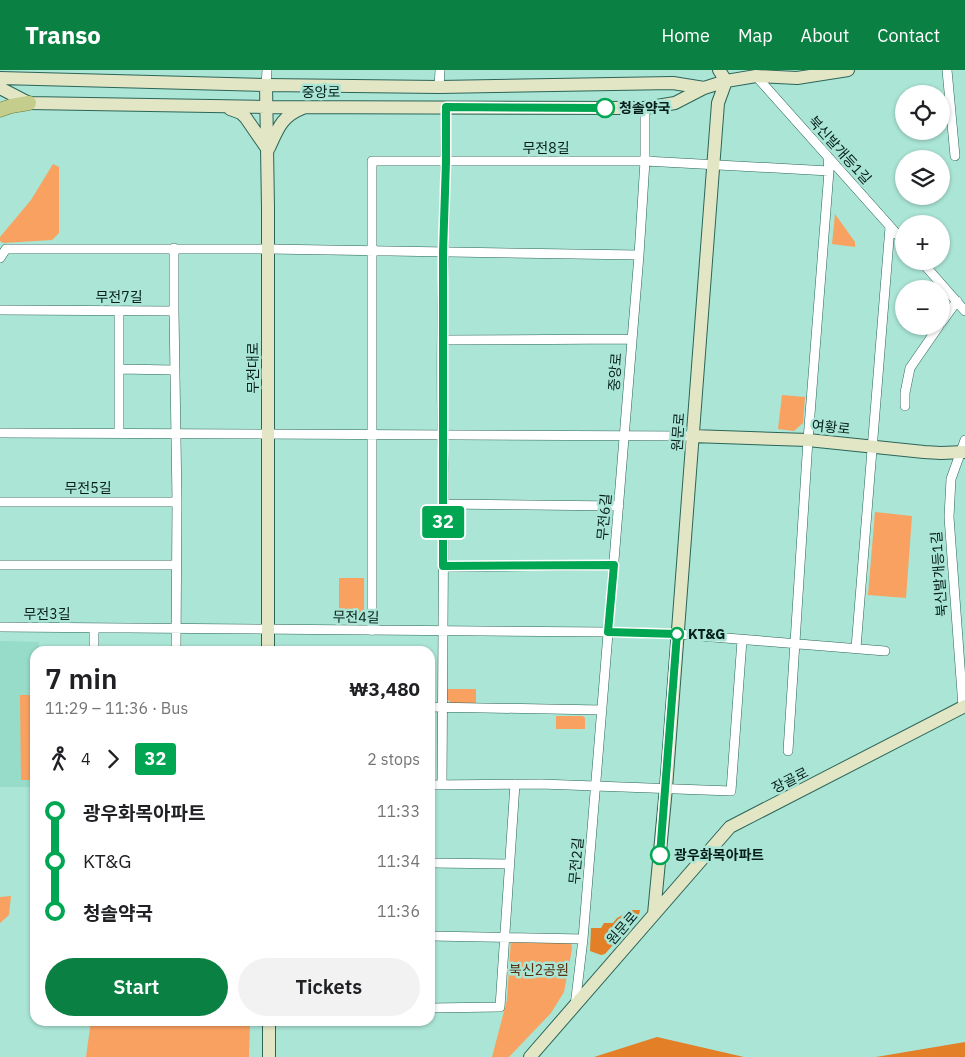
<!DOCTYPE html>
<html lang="en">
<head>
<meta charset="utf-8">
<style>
  body { margin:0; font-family:"IBM Plex Sans","Noto Sans KR",sans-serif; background:#f2f2f2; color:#202124; height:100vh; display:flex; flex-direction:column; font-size:19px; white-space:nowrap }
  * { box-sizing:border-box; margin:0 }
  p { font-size:16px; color:#757577 }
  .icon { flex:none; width:28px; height:28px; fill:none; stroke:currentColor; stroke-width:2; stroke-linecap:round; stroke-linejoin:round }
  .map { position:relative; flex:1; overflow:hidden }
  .side { position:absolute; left:30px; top:576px; width:405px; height:380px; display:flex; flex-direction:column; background:#fff; border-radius:15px; box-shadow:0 1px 4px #0004 }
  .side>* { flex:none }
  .badge { padding:0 10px; border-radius:4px; font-size:18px; line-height:32px }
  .tools { position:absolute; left:895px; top:15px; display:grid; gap:10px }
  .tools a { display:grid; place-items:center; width:55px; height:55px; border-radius:50%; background:#fff; box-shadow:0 1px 4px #0004; font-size:25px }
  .map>.badge { position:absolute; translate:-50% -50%; box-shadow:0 0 0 2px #fff }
  .legs { display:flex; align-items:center; gap:8px; height:55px; padding:0 15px; font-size:16px }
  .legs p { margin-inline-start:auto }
  .overview { display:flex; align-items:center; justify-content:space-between; height:85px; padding:0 15px }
  h1 { font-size:28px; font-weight:600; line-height:38px }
  .primary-button { display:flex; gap:10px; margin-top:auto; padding:10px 15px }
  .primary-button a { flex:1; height:58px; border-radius:30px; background:#0b8043; color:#fff; font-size:20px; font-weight:600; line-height:58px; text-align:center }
  .primary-button a+a { background:#f2f2f2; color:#202124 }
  ul { padding:0 15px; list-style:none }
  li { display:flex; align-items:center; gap:18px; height:50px; font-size:19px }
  li i { display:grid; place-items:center; width:8px; height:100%; margin:0 6px; background:currentColor }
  li i::after { content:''; width:12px; height:12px; margin:-6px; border:4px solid; border-radius:50%; background:#fff }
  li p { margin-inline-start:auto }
  li:first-child i { background:linear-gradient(#0000 50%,currentColor 0) }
  li:last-child i { background:linear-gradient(currentColor 50%,#0000 0) }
  header { display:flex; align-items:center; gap:30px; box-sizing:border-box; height:70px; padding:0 25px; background:#0b8043; color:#fff }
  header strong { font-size:24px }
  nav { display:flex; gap:28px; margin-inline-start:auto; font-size:18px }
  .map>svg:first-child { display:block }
</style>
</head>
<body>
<header>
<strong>Transo</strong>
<nav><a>Home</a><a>Map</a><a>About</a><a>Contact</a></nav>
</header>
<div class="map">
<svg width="965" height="987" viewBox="0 0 965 987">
  <rect width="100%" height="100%" fill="#aae5d5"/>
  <path fill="#97dbc9" d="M0 571 39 572V581H35V717H0Z"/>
  <path fill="#f9a160" d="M53 94 59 97V163L52 170 3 173 0 171V167L31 130Z
    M835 144 855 172V177L832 174Z
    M782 325 805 327 803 353 794 361 778 359Z
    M875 442 912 446 906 528 868 525Z
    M339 508H364V544L359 548H339Z
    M446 619H476V634H452L446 628Z
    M20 625H35V710H21Z
    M556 646H583L585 648V659H556Z
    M11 826 9 845 0 853V827Z
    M511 869 571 870 572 879 564 922 551 943 509 987H492L507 930Z
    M91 951H250L249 987H86Z"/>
  <path fill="#e37f26" d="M632 840H640L639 845 605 884 601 885 590 881 591 858H601L604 853H613L617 848Z
    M657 967 744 987H594Z
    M965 972V987H876Z"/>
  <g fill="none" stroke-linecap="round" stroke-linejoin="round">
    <defs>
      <path id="street" d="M947 0 955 86
        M756 6 904 172
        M266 15 267 0
        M439 17 440 0
        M0 188 6 179H268L639 185
        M921 191 965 241
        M0 240 174 241V178
        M119 241V363
        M174 241 177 432 176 581
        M941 253 957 231
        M442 270 632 269
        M119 299 174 300
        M905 336V323L910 298 939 256
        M0 363 692 366
        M0 432H177
        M444 434 619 436
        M0 495H176
        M443 497 614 495
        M0 557 609 562 677 564 885 581
        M94 558V581
        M372 561V91H645L829 101
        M856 578 890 157
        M430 637 602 640
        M963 637 949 447 951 409 965 370
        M788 681 808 370 829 101 828 87
        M430 715 541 714 731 721 742 570
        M442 715 444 404C438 282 446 160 446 37
        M430 793 510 794
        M430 866 583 869
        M575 936 583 869 639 185 645 91V38
        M430 938 500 937 515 714"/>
      <path id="secondary" d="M0 8 266 15 439 17 673 13 704 18
        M266 15 268 138V581
        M0 18 29 33 266 37 645 38 675 33 704 18 726 11 756 6 797 8 848 0
        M230 39 241 43 246 48 268 80
        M269 78C278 58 282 46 303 38
        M692 366 808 370 924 382 941 383 965 382
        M654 844 666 718 718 33 726 11 719 0
        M269 951V987
        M530 987 730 757 965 636"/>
      <path id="primary" d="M0 40 11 36 29 33"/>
    </defs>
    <use href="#street" stroke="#2c6558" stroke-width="10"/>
    <use href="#secondary" stroke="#2c6558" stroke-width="14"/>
    <use href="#primary" stroke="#697a32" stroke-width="15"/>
    <use href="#street" stroke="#fff" stroke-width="9"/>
    <use href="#secondary" stroke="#e2e6c5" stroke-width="12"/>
    <use href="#primary" stroke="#c5cd8c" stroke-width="14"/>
  </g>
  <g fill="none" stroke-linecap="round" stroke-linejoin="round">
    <defs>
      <path id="line-1" d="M605 38 446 37V92L443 182V496L614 495 608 562 677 564 660 785"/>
    </defs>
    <use href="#line-1" stroke="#fff" stroke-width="11"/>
    <use href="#line-1" stroke="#00a651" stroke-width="8"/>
  </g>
  <g fill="#fff" stroke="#00a651" stroke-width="2.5">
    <circle cx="605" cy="38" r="9"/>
    <circle cx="677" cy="564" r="6"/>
    <circle cx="660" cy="785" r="9"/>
  </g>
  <g text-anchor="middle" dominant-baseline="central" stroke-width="5" stroke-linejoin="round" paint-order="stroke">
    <g font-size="14" fill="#061e19" stroke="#aae5d5">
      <text x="321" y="22">중앙로</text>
      <text x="546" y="78">무전8길</text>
      <text transform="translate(840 80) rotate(48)">북신발개등1길</text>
      <text x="119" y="227">무전7길</text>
      <text transform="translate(253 298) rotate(-90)">무전대로</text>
      <text transform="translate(615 302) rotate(-86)">중앙로</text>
      <text transform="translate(831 357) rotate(6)">여황로</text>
      <text transform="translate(678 362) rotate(-86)">원문로</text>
      <text x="88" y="418">무전5길</text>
      <text transform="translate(604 447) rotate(-85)">무전6길</text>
      <text transform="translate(939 504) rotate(-94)">북신발개등1길</text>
      <text x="47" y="544">무전3길</text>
      <text transform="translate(356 547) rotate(1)">무전4길</text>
      <text transform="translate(790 710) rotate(-27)">장골로</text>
      <text transform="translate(576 791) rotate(-85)">무전2길</text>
      <text transform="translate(622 858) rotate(-49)">원문로</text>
    </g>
    <g font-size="14" font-weight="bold" fill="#061e19" stroke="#aae5d5" text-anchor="start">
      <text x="619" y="38">청솔약국</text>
      <text x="688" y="564">KT&amp;G</text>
      <text x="674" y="785">광우화목아파트</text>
    </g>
    <g font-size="14" fill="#5a3110" stroke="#aae5d5">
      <text x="539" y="900">북신2공원</text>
    </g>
  </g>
</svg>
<div class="tools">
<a><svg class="icon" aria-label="locate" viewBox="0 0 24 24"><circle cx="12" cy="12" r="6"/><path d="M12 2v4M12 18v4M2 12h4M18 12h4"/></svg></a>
<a><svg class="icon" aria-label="layers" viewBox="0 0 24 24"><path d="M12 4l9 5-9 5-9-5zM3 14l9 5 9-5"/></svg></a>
<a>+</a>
<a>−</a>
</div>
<b class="badge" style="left:443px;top:452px;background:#00a651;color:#fff">32</b>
<section class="side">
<div class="overview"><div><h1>7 min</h1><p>11:29 – 11:36 · Bus</p></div><b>₩3,480</b></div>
<div class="legs"><svg class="icon" aria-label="walk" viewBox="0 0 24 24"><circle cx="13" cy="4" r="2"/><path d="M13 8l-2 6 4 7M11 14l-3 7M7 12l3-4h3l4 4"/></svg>4<svg class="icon" aria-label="forward" viewBox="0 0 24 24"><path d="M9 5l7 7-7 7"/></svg><b class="badge" style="background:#00a651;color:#fff">32</b><p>2 stops</p></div>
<ul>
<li><i style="color:#00a651"></i><b>광우화목아파트</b><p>11:33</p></li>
<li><i style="color:#00a651"></i><span>KT&amp;G</span><p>11:34</p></li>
<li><i style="color:#00a651"></i><b>청솔약국</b><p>11:36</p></li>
</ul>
<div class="primary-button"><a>Start</a><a>Tickets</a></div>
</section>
</div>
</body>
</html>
